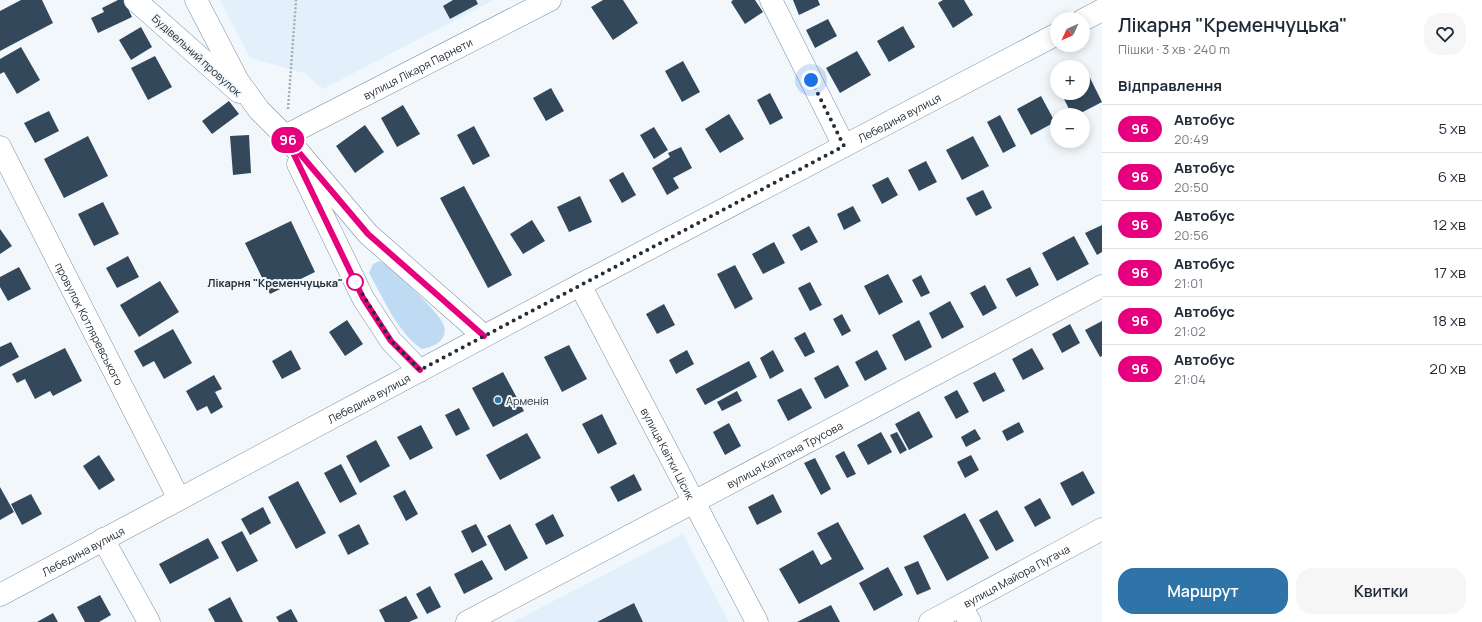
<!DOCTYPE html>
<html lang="uk">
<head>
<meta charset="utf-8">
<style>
  body { margin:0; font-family:Manrope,sans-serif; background:#f6f6f7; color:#1f2937; height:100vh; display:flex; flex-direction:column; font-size:15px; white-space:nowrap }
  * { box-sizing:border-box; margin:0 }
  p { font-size:13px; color:#747a83 }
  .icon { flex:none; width:22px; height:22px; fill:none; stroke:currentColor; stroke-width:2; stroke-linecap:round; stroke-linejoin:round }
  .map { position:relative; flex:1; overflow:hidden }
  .side { display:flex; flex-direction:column; background:#fff; width:380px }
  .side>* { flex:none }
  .badge { padding:0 8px; border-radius:13px; font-size:14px; line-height:26px }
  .needle { width:26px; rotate:226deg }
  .controls { position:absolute; left:1050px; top:12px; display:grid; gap:8px }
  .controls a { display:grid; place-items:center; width:40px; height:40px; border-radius:50%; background:#fff; box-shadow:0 2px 10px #0003; font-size:20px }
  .you { position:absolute; width:20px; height:20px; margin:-10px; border:3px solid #fff; border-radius:50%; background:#1a73e8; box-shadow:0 0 0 6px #1a73e833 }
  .map>.badge { position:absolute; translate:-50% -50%; box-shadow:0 0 0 2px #fff }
  h2 { padding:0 16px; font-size:15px; line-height:36px }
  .round { display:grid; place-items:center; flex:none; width:42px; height:42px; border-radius:16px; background:#f6f6f7 }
  .head { display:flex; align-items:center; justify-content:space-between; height:68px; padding:0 16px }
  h1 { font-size:19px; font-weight:600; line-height:30px }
  .action { display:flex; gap:8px; margin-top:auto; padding:8px 16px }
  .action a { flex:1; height:46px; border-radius:16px; background:#2f74a9; color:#fff; font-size:16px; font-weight:600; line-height:46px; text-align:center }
  .action a+a { background:#f6f6f7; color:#1f2937 }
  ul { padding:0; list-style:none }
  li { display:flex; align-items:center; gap:12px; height:48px; padding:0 16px; border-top:1px solid #e0e1e3 }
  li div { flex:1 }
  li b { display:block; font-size:15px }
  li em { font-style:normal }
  li .badge { min-width:44px; font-weight:700; text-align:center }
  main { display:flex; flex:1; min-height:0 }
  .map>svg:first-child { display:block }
</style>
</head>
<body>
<main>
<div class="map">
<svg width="1102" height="622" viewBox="0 0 1102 622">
  <rect width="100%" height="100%" fill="#f1f7fb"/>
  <path fill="#e3f0fb" d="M220 0H494L323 89 304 73 250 58Z
    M683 534 729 622H513Z"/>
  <path fill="#bfdaf3" d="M379 261 385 263C398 276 439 311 444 326 448 341 433 347 422 349 397 332 384 299 369 273L373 264Z"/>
  <path fill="#33495b" d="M21 0H42L53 23 0 51V11Z
    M118 0H124L132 17 98 33 91 18 104 12 102 8Z
    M453 0H476L478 4 450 19 443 6Z
    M603 0H623L638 23 613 40 591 7Z
    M733 0H755L763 12 745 24 731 2Z
    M793 0H818L820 5 799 15Z
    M943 0H964L973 15 953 28 938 3Z
    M828 19 837 36 815 48 806 30Z
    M903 26 915 47 889 62 877 41Z
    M141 27 152 47 131 60 119 40Z
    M21 47 40 80 17 94 4 72 0 74V59Z
    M857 51 871 75 840 93 826 68Z
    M155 56 172 87 148 100 131 68Z
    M683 61 700 92 682 102 665 71Z
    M1088 74 1102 102 1077 115H1072L1061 93H1083V76Z
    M551 88 564 111 546 121 533 98Z
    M770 93 783 118 770 125 757 100Z
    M1041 96 1055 122 1031 135 1017 109Z
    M229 101 239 114 212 134 202 121Z
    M403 105 420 134 397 147 381 118Z
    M49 111 59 131 35 143 24 123Z
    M729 114 744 139 720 153 705 129Z
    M1000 115 1016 146 1003 153 987 122Z
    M365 125 384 152 355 173 336 146Z
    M474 126 490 156 473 165 457 135Z
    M654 127 668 150 654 159 640 135Z
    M249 135 251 173 233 175 230 136Z
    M88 136 108 176 64 198 44 159Z
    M973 136 989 166 962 180 946 150Z
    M681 147 692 168 673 178 679 188 667 195 652 168 670 157 668 153Z
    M926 161 937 182 919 191 908 170Z
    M623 172 636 195 622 203 609 180Z
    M888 177 898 195 882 204 872 185Z
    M464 186 512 275 488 288 440 198Z
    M983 190 992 208 976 216 966 198Z
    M580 196 592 222 569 232 557 207Z
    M103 202 119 234 94 246 78 214Z
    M853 206 861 221 844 230 837 214Z
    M532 220 545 241 523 254 510 234Z
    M291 221 315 272 270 294 245 243Z
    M1102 225V252L1097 255 1085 233Z
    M809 226 818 242 801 251 792 235Z
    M0 229 12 246 0 254Z
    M1074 236 1089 264 1057 281 1042 253Z
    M774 242 785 263 763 274 752 254Z
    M128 256 139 277 117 288 106 268Z
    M735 265 753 299 735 309 717 274Z
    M19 267 31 289 8 301 0 287V277Z
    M1030 267 1039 285 1016 297 1006 279Z
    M888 274 903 302 879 315 864 286Z
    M921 275 930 293 921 297 912 280Z
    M160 281 179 312 139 337 120 305Z
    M810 282 822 305 810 311 798 288Z
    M985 285 997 308 983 316 970 293Z
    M950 301 964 327 942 339 929 313Z
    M664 304 675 325 657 334 646 314Z
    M842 314 851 331 842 336 833 319Z
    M347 320 363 344 345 356 329 332Z
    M919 320 932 347 905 361 892 335Z
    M1102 321V356L1100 357 1085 330Z
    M1070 324 1080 343 1062 353 1052 334Z
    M173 329 192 363 164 379 154 361 143 367 134 351Z
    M805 332 815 352 805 357 794 338Z
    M11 342 19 357 0 367V347Z
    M569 345 587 379 562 392 544 357Z
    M65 348 82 381 53 396 50 391 35 399 25 379 17 383 12 374Z
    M1032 348 1044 369 1023 380 1012 359Z
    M291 350 301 369 282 379 272 361Z
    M687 350 694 364 676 374 669 360Z
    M773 350 784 371 770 379 760 358Z
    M877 350 887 369 865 381 855 362Z
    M749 361 757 377 705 405 696 389Z
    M838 365 849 386 825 399 814 378Z
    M503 372 524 411 493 427 472 388Z
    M995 372 1005 391 983 402 973 383Z
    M214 375 222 389 215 392 223 407 211 414 207 406 197 411 186 391Z
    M801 388 812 408 788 421 777 400Z
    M957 390 969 412 956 419 944 397Z
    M737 391 742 401 722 411 717 402Z
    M459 408 470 429 456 436 445 415Z
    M919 411 933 437 909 450 895 424Z
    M602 414 617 444 598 454 582 424Z
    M1019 422 1024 432 1007 441 1002 431Z
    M729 423 741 446 725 455 713 432Z
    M421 425 433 448 410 460 397 437Z
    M975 429 981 439 966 447 961 437Z
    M881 432 892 452 868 465 857 445Z
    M897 432 907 450 900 454 890 435Z
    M527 433 541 458 500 480 486 455Z
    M376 440 390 466 360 483 346 456Z
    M844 451 856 474 847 478 835 456Z
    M99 455 115 480 99 490 83 466Z
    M971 455 979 470 965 478 957 462Z
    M815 458 831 489 821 495 804 463Z
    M341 464 357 494 340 503 324 473Z
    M1083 471 1095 493 1072 506 1060 483Z
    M634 474 642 490 618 502 610 487Z
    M298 481 326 533 296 549 268 497Z
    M0 487 14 512 0 520Z
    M405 490 418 514 406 521 393 496Z
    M31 494 42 514 22 525 11 504Z
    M773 494 782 512 757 525 748 507Z
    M1040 498 1051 518 1035 527 1024 507Z
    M263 507 271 523 250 535 241 519Z
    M997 510 1014 541 996 551 979 520Z
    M965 513 989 558 947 581 923 536Z
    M553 514 564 536 546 545 535 524Z
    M838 522 864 569 799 604 779 569 813 550 821 565 832 559 817 533Z
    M359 524 369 544 348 555 338 535Z
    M476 524 487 545 472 553 461 531Z
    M510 524 528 558 505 571 487 536Z
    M242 531 258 561 237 572 221 542Z
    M208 538 219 558 170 584 159 564Z
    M482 560 493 579 464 594 454 574Z
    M918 561 931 589 917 595 904 567Z
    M888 567 903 595 874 611 859 583Z
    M430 586 441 607 427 614 416 594Z
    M100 595 111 615 99 622H85L77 607Z
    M406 596 418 618 409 622H385L379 610Z
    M230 597 243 622H215L208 609Z
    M634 603 643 622H597Z
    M831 605 840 622H797Z
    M291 609 298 622H279L276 617Z
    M53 613 58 622H37Z"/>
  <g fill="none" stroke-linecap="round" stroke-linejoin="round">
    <defs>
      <g id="minor">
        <path d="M135 0 239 92"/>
        <path d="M196 0 238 81 259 110 285 136 368 234 484 336"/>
        <path d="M771 0 844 146"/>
        <path d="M1083 20 1102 10"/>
        <path id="s1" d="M285 136 550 0"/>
        <path id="s2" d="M0 147 179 499"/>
        <path d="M298 164 363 298 391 341 420 371"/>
        <path id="s3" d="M580 285 757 622"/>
        <path d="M103 539 149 622"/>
        <path id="s4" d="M0 595 580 285 1057 34"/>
        <path d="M961 606 970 622"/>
        <path id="s5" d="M467 622 1102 286"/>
        <path id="s6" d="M930 622 1102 529"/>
      </g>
    </defs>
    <use href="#minor" stroke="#7991a6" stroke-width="23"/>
    <path stroke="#a6aeb3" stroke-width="2.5" stroke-dasharray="2 2" stroke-linecap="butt" d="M288 109 296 0"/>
    <use href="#minor" stroke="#fff" stroke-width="22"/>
  </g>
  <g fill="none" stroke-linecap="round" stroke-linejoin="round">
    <defs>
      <path id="line" d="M420 370 391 341 363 298 285 136 368 234 484 336"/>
    </defs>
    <use href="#line" stroke="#fff" stroke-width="9"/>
    <use href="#line" stroke="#e6007e" stroke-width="6"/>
    <path stroke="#242e36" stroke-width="4" stroke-dasharray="0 7.2" d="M355 282 391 341 420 370 844 146 811 80"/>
  </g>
  <circle fill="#fff" stroke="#e6007e" stroke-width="2" cx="355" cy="282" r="8"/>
  <circle fill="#2f74a9" stroke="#f1f7fb" stroke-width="1.5" cx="498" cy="400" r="4"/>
  <g text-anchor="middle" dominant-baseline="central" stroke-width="4" stroke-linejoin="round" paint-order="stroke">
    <g font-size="11" fill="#242e36" stroke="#f1f7fb">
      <text transform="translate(197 55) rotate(42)">Будівельний провулок</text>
      <text stroke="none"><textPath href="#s1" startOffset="149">вулиця Лікаря Парнети</textPath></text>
      <text stroke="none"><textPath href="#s4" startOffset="1018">Лебедина вулиця</textPath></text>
      <text stroke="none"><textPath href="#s2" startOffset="198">провулок Котляревського</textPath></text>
      <text stroke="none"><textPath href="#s4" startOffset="418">Лебедина вулиця</textPath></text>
      <text stroke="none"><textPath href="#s5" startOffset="359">вулиця Капітана Трусова</textPath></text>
      <text stroke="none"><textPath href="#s3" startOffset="190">вулиця Квітки Цісик</textPath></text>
      <text stroke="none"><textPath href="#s4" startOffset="94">Лебедина вулиця</textPath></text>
      <text stroke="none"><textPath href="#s6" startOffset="98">вулиця Майора Пугача</textPath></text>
    </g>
    <g font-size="11" font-weight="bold" fill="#242e36" stroke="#f1f7fb" text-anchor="end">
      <text x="343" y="282">Лікарня "Кременчуцька"</text>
    </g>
    <g font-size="11" fill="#242e36" stroke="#f1f7fb" text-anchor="start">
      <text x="506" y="400">Арменія</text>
    </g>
  </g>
</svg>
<div class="controls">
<a><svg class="needle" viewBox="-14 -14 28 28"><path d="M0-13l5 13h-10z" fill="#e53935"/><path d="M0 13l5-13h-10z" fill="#747a83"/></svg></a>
<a>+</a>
<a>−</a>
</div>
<div class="you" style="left:811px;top:80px"></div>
<b class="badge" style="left:288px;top:140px;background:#e6007e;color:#fff">96</b>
</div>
<section class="side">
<div class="head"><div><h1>Лікарня &quot;Кременчуцька&quot;</h1><p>Пішки · 3 хв · 240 m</p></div><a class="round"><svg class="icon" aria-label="heart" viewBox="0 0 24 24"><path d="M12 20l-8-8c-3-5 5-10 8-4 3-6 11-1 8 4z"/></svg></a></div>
<h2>Відправлення</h2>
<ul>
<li><span class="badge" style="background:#e6007e;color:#fff">96</span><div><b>Автобус</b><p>20:49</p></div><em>5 хв</em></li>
<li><span class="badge" style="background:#e6007e;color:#fff">96</span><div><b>Автобус</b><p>20:50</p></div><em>6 хв</em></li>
<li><span class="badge" style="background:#e6007e;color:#fff">96</span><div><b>Автобус</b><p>20:56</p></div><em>12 хв</em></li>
<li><span class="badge" style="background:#e6007e;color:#fff">96</span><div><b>Автобус</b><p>21:01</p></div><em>17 хв</em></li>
<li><span class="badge" style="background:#e6007e;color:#fff">96</span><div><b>Автобус</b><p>21:02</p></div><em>18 хв</em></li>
<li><span class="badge" style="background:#e6007e;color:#fff">96</span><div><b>Автобус</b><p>21:04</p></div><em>20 хв</em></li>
</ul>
<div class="action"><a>Маршрут</a><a>Квитки</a></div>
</section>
</main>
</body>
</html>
